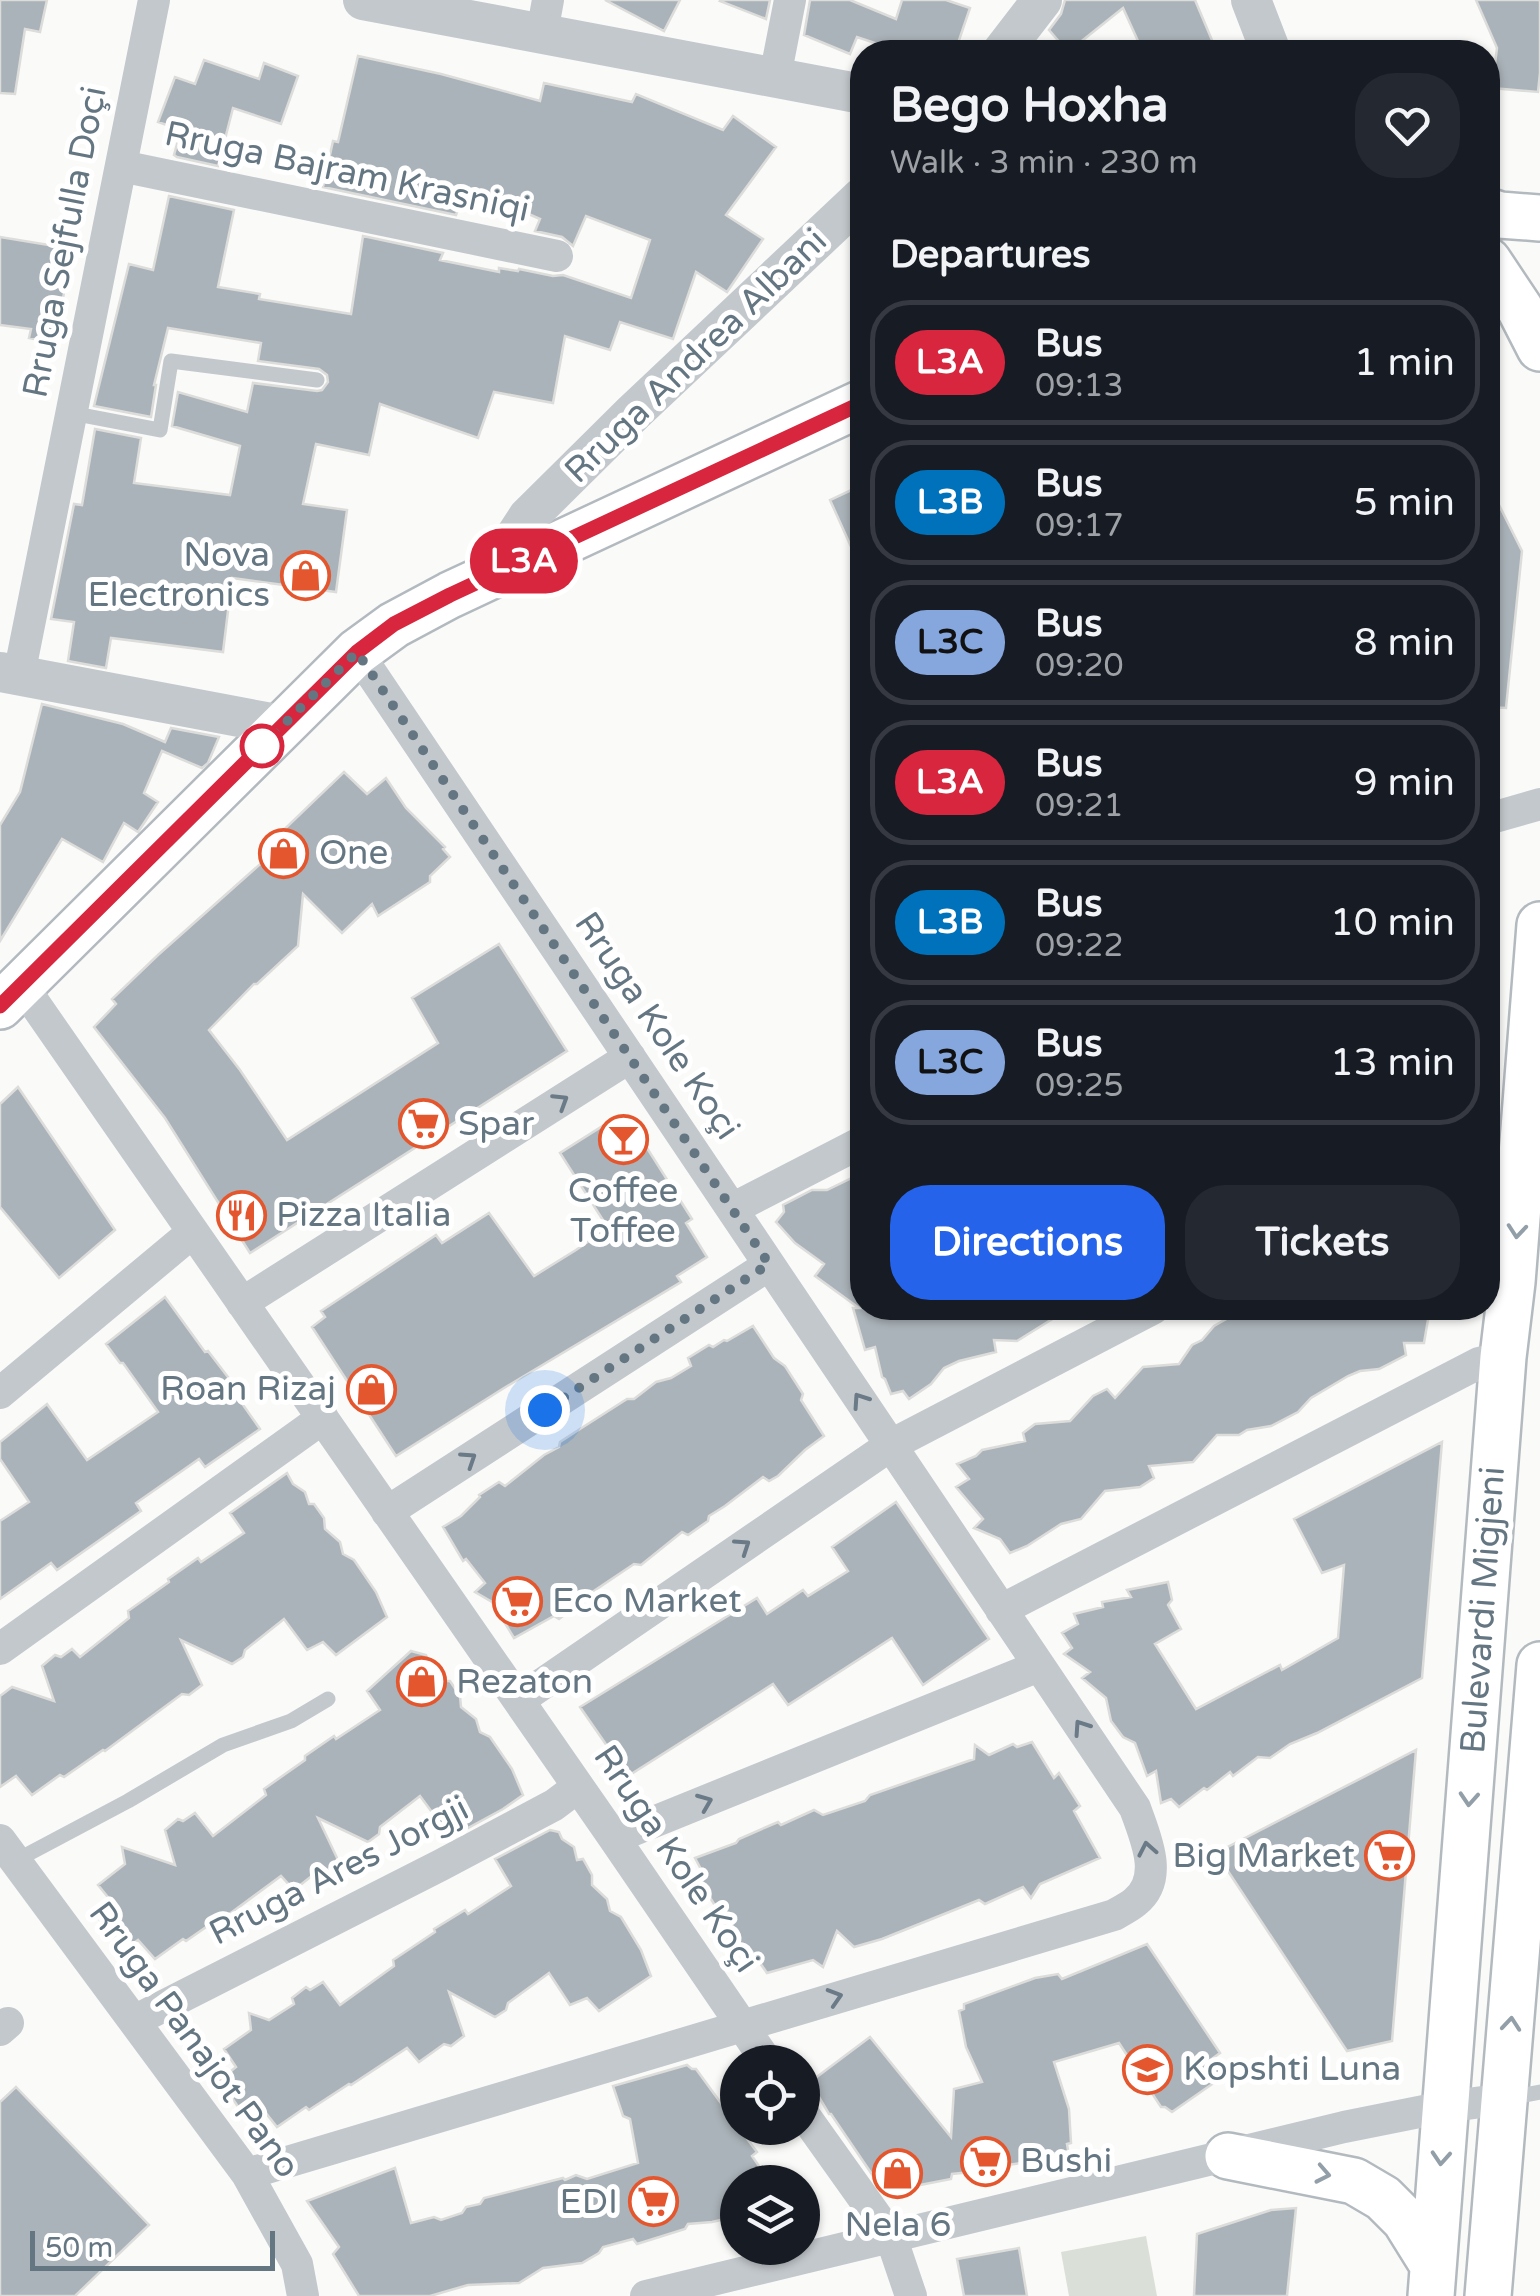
<!DOCTYPE html>
<html lang="en">
<head>
<meta charset="utf-8">
<style>
  body { margin:0; font-family:"Varela Round",sans-serif; background:#242831; color:#f1f3f6; height:100vh; display:flex; flex-direction:column; font-size:38px; white-space:nowrap }
  * { box-sizing:border-box; margin:0 }
  p { font-size:32px; color:#9ea1a6 }
  .icon { flex:none; width:55px; height:55px; fill:none; stroke:currentColor; stroke-width:2; stroke-linecap:round; stroke-linejoin:round }
  .map { position:relative; flex:1; overflow:hidden }
  .drawer { position:absolute; left:850px; top:40px; width:650px; height:1280px; display:flex; flex-direction:column; background:#171b24; border-radius:40px; box-shadow:0 2px 8px #0004 }
  .drawer>* { flex:none }
  .badge { padding:0 20px; border-radius:32px; font-size:35px; line-height:65px }
  .buttons { position:absolute; left:720px; top:2045px; display:grid; gap:20px }
  .buttons a { display:grid; place-items:center; width:100px; height:100px; border-radius:50%; background:#171b24; box-shadow:0 2px 8px #0004; font-size:50px }
  .scale { position:absolute; left:30px; bottom:25px; width:245px; box-sizing:border-box; padding-left:10px; border:5px solid #657683; border-top:0; font-size:28px; line-height:35px; white-space:nowrap; color:#657683; -webkit-text-stroke:8px #fff; paint-order:stroke }
  .you { position:absolute; width:50px; height:50px; margin:-25px; border:8px solid #fff; border-radius:50%; background:#1a73e8; box-shadow:0 0 0 15px #1a73e833 }
  .map>.badge { position:absolute; translate:-50% -50%; box-shadow:0 0 0 5px #fff }
  h2 { padding:0 40px; font-size:38px; line-height:90px }
  .round { display:grid; place-items:center; flex:none; width:105px; height:105px; border-radius:40px; background:#242831 }
  .overview { display:flex; align-items:center; justify-content:space-between; height:170px; padding:0 40px }
  h1 { font-size:48px; font-weight:700; line-height:75px }
  .action { display:flex; gap:20px; margin-top:auto; padding:20px 40px }
  .action a { flex:1; height:115px; border-radius:40px; background:#2563eb; color:#fff; font-size:40px; font-weight:700; line-height:115px; text-align:center }
  .action a+a { background:#242831; color:#f1f3f6 }
  ul { padding:0; list-style:none }
  li { display:flex; align-items:center; gap:30px; height:125px; margin:0 20px 15px; padding:0 20px; border:5px solid #363941; border-radius:40px }
  li div { flex:1 }
  li b { display:block; font-size:38px }
  li em { font-style:normal }
  li .badge { min-width:110px; font-weight:700; text-align:center }
  .map>svg:first-child { display:block }
</style>
</head>
<body>
<div class="map">
<svg width="1540" height="2296" viewBox="0 0 1540 2296">
  <rect width="100%" height="100%" fill="#fafaf8"/>
  <path fill="#dadfd7" d="M1146 2236 1157 2296H1069L1061 2252Z"/>
  <path fill="#aab3b9" stroke="#dcdcda" stroke-width="2.5" d="M0 0H47L40 32 25 29 15 94 0 93Z
    M605 0H680L664 31Z
    M721 0H770L766 19 720 1Z
    M810 0H850L896 19 902 0H946L970 8 955 52H902L857 37 850 54 804 35Z
    M1065 0H1195L1217 52H1143L1123 8 1068 52 1049 30 1061 14Z
    M1476 0H1540V73L1538 92 1492 88 1497 48Z
    M358 56 441 74 540 101 544 83 632 102 636 94 723 130 733 116 776 147 726 215 763 239 727 292 696 272 673 339 620 322 610 350 565 336 553 403 494 392 478 438 380 404 369 455 316 444 303 504 347 510 336 592 232 578 223 652 111 638 106 668 68 661 74 622 51 619 74 504 82 505 95 429 141 438 134 483 230 495 240 446 172 426 178 392 247 412 253 383 317 391 322 390 328 382 327 375 319 369 258 361 261 343 168 328 154 385H156L151 417 94 406 129 264 153 270 169 196 234 210 218 287 260 294 259 299 351 314 363 236 443 253 440 260 499 272V268L518 271 519 269 553 276 563 275 631 298 650 240 586 216 573 246 562 237 535 231 540 219 472 189 468 200 462 198 456 215 323 187 333 141 338 142Z
    M204 60 259 79 264 63 298 76 281 124 233 108 218 166 177 157 174 155 181 130 158 122 175 77 195 84Z
    M0 237 67 248 60 287 65 288 54 343 29 338 31 329 0 325Z
    M1488 483 1522 551 1506 708 1488 707Z
    M862 485V571L830 500Z
    M42 704 123 724 165 742 171 728 219 737 208 763 202 768 162 751 144 793 158 802 138 832 124 823 103 862 62 839 0 941V825L20 792Z
    M344 772 367 794 386 778 406 808 445 847 443 849 450 857 430 876V882L378 916 372 904 342 933 303 894 298 946 257 984H254L209 1030 240 1070 287 1140 438 1043 412 998 499 944 567 1051 250 1253 165 1118 94 1027 116 1004 112 999 158 955 276 850 270 843Z
    M18 1087 115 1230 59 1278 0 1207V1104Z
    M609 1122 613 1127 620 1123 639 1154 647 1148 692 1219 686 1223 707 1257 677 1276 681 1282 504 1388 396 1456 312 1327 325 1317 321 1311 436 1235 442 1243 489 1213 534 1276 576 1250 608 1228 560 1153Z
    M862 1173V1308H1070L1017 1341 994 1340 996 1352 959 1361 944 1368 931 1384 909 1399 903 1391 891 1394 885 1379 882 1377 875 1347 865 1350 853 1308H859L815 1276 824 1264 795 1243 776 1222 784 1212 783 1205 812 1190H827Z
    M165 1297 205 1352 208 1351 244 1398 241 1402 260 1429 205 1467 199 1459 136 1503 141 1511 57 1570 51 1563 0 1599V1521L29 1502 0 1459V1442L47 1404 87 1460 158 1412 123 1363H120L106 1344Z
    M1260 1308H1430L1424 1343H1404L1406 1355 1379 1369 1360 1371 1348 1376 1311 1398 1298 1412 1271 1426 1247 1430 1239 1435H1217L1193 1462 1149 1466 1154 1478 1140 1487 1105 1491 1081 1519 1061 1524 1027 1546 1010 1553 1000 1539 974 1528 983 1519 956 1487 969 1479 957 1464 976 1456 982 1450 1025 1441 1023 1433 1035 1424 1070 1421 1093 1396 1107 1389 1115 1398 1143 1367 1179 1364 1192 1345 1202 1340 1214 1326 1244 1309Z
    M753 1326 774 1358 785 1366 803 1394 801 1400 824 1436 805 1450 778 1476 769 1481 763 1477 725 1506 709 1516 708 1521 688 1535 682 1532 641 1565 634 1564 579 1601V1604L559 1619 554 1616 514 1638 492 1602 475 1592 485 1583 466 1559 463 1561 443 1527 461 1516 480 1497 479 1495 499 1482 505 1486 544 1455 559 1447 560 1442 580 1429 627 1399H634L656 1382 671 1378 691 1366 688 1358 709 1345 713 1347 724 1340 727 1341Z
    M1442 1442 1422 1678 1317 1733 1290 1744 1270 1758 1258 1757 1233 1776 1230 1772 1207 1790 1204 1788 1179 1807 1171 1799 1161 1803 1156 1771 1147 1776 1135 1743 1123 1737 1111 1721 1106 1698 1082 1678 1090 1672 1064 1654 1072 1648 1062 1633 1078 1624 1074 1614 1103 1607 1102 1602 1131 1597 1127 1590 1168 1582 1172 1600 1168 1605 1181 1629 1155 1644 1196 1709 1280 1665 1282 1670 1338 1638 1344 1565 1322 1573 1294 1519Z
    M287 1473 293 1484 305 1492 309 1504H314L324 1518 325 1529 340 1542 343 1554 354 1560 376 1592 387 1617 336 1655 323 1642 307 1650 284 1619 245 1650 243 1657 232 1664 181 1640 202 1685 189 1695 182 1694 105 1751 103 1750 64 1777 60 1775 32 1795 16 1776 0 1787V1696L12 1687 54 1701 42 1666 55 1655 61 1657 72 1649 80 1657 129 1618 128 1611 169 1582 168 1579 198 1558 201 1562 244 1533 230 1513Z
    M896 1502 989 1639 923 1685 892 1638 788 1705 773 1684 628 1776 580 1707 757 1598 767 1614 803 1590 808 1596 848 1571 832 1547Z
    M411 1651 426 1655 429 1662 441 1670 445 1681H450L460 1696 461 1707 476 1719 480 1732 490 1737 512 1769 523 1795 503 1809 468 1828 460 1820 443 1827 420 1796 380 1827 379 1834 368 1842 318 1818 339 1862 325 1872 318 1871 294 1890 281 1876 228 1915 225 1914 186 1941 183 1939 155 1959 138 1940 123 1951 96 1915 112 1902 98 1885 125 1864 122 1847 175 1865 165 1830 178 1819 183 1821 195 1813 213 1836 266 1795 264 1789 305 1760V1756L334 1736 336 1739 380 1710 367 1691Z
    M1032 1742 1054 1778 1059 1773 1080 1806 1074 1811 1100 1858 1040 1884 1031 1898 1023 1887 985 1904 979 1900 882 1939 854 1947 837 1931 823 1967 813 1960 767 1973 751 1950 745 1953 728 1922 726 1923 699 1880 703 1873 695 1858 736 1843 739 1839 778 1822 781 1825 814 1810 823 1815 865 1801 870 1795 974 1759 975 1745 989 1755 1013 1744 1017 1747Z
    M1416 1750 1392 2041 1347 2051 1216 1853Z
    M550 1830 559 1832 562 1839 574 1847 577 1860 583 1859 592 1875V1885L607 1899 610 1911 621 1917 641 1950 651 1976 599 2011 587 1998 570 2005 549 1973 508 2003 506 2010 495 2017 449 1992 464 2036 451 2046 444 2044 419 2062 407 2048 351 2085 349 2084 309 2110 306 2107 277 2127 261 2107 245 2117 220 2080 236 2067 224 2049 251 2030 249 2013 269 2020 294 2004 292 1998 306 1987 310 1990 323 1982 340 2005 394 1966 393 1960 435 1932 434 1929 465 1910 468 1914 511 1886 495 1859Z
    M1147 1944 1220 2053 1213 2058 1221 2070 1217 2075 1218 2080 1172 2112 1165 2107H1161L1119 2043 1054 2062 1069 2109 1071 2143 1067 2144 1068 2150 1045 2156 1036 2161 1008 2165 1001 2169 952 2174 951 2179 884 2192 831 2114H829L810 2082 870 2037 951 2137 954 2089 982 2082 966 2047 959 2011 964 2009V2004L1035 1978 1058 1974 1062 1979Z
    M687 2065 692 2069H696L748 2140 757 2152 752 2156 770 2182H738V2216L712 2222 688 2224 685 2229 637 2244 633 2239 603 2247 599 2253 582 2263 543 2268 519 2283 468 2285 430 2296H359L333 2254 339 2247 307 2201 395 2168 411 2223 434 2217 441 2220 462 2213 466 2207 480 2204 484 2198 563 2178 565 2180 576 2175 587 2179 638 2163 630 2119 623 2116 613 2086Z
    M16 2087 149 2225 75 2296H0V2102Z
    M1296 2208 1287 2296H1194L1197 2234 1271 2210Z
    M1019 2248 1027 2296H964L957 2259Z"/>
  <g fill="none" stroke-linecap="round" stroke-linejoin="round">
    <defs>
      <path id="secondary" d="M1488 211 1500 215 1540 218
        M1488 261 1520 309 1540 348
        M0 1006 357 652 394 625 450 595 862 403
        M1228 2156 1354 2181 1383 2198 1405 2220 1433 2265
        M1431 2296 1503 1357 1512 1282 1540 925
        M1488 2296 1540 1665"/>
    </defs>
    <use href="#secondary" stroke="#b3babf" stroke-width="50"/>
    <path stroke="#c3c8cc" stroke-width="15" d="M71 413 160 430 171 361 317 380
      M15 1861 128 1801 223 1745 291 1721 328 1699
      M1509 2098 1540 2092"/>
    <path stroke="#c3c8cc" stroke-width="32" d="M542 33 548 0
      M775 77 790 0
      M121 166 557 256
      M19 675 154 0
      M1488 819 1540 804
      M21 984 614 1838 767 2062
      M1488 1170 1522 1168
      M732 1209 862 1142
      M242 1303 630 1057
      M0 1393 193 1232
      M387 1512 769 1265
      M1001 1610 1479 1363 1503 1357
      M0 1649 323 1418
      M519 1700 891 1445 1154 1308
      M614 1838 1039 1666
      M0 1840 247 2174 297 2264 303 2296
      M134 2021 441 1865 554 1805 578 1787
      M0 2030 8 2023
      M802 2112 891 2237 911 2296
      M247 2174 1114 1915C1121 1911 1129 1907 1135 1902 1165 1878 1145 1837 1135 1808L357 652
      M646 2296 1344 2127 1444 2107 1505 2099"/>
    <path stroke="#c3c8cc" stroke-width="40" d="M363 0 862 94
      M1251 0 1271 52
      M1002 52 1042 0
      M506 570 515 537 528 517 634 412 862 197
      M0 672 282 725"/>
    <use href="#secondary" stroke="#fff" stroke-width="45"/>
  </g>
  <defs><path id="oneway-chevron" d="M-2-3.5L2.5 0L-2 3.5" fill="none" stroke-width="1.6" stroke-linecap="round" stroke-linejoin="round" transform="scale(2.5)"/></defs>
  <g stroke="#6a7a87">
    <use href="#oneway-chevron" transform="translate(561 1101) rotate(-32)"/>
    <use href="#oneway-chevron" transform="translate(860 1400) rotate(-124)"/>
    <use href="#oneway-chevron" transform="translate(469 1459) rotate(-33)"/>
    <use href="#oneway-chevron" transform="translate(743 1546) rotate(-34)"/>
    <use href="#oneway-chevron" transform="translate(1081 1727) rotate(-124)"/>
    <use href="#oneway-chevron" transform="translate(705 1802) rotate(-22)"/>
    <use href="#oneway-chevron" transform="translate(1147 1849) rotate(-101)"/>
    <use href="#oneway-chevron" transform="translate(835 1997) rotate(-17)"/>
  </g>
  <g stroke="#939fa8">
    <use href="#oneway-chevron" transform="translate(1517 1231) rotate(95)"/>
    <use href="#oneway-chevron" transform="translate(1469 1799) rotate(94)"/>
    <use href="#oneway-chevron" transform="translate(1511 2024) rotate(-85)"/>
    <use href="#oneway-chevron" transform="translate(1441 2158) rotate(94)"/>
    <use href="#oneway-chevron" transform="translate(1323 2174) rotate(11)"/>
  </g>
  <g fill="none" stroke-linecap="round" stroke-linejoin="round">
    <defs>
      <path id="line" d="M0 1006 357 652 394 624 450 595 862 403"/>
    </defs>
    <use href="#line" stroke="#fff" stroke-width="22"/>
    <use href="#line" stroke="#d7263d" stroke-width="15"/>
    <path stroke="#657683" stroke-width="10" stroke-dasharray="0 18" d="M262 746 357 652 769 1264 545 1410"/>
  </g>
  <defs>
    <symbol id="shop-ring" viewBox="-11 -11 22 22"><circle r="9.5" fill="#fff" stroke="#e4572e" stroke-width="1.5"/><path d="M-5-2.5h2.3a2.7 3.5 0 0 1 5.4 0H5L5.5 6h-11ZM-1.5-2.5h3a1.5 2.3 0 0 0-3 0Z" fill="#e4572e"/></symbol>
    <symbol id="supermarket-ring" viewBox="-11 -11 22 22"><circle r="9.5" fill="#fff" stroke="#e4572e" stroke-width="1.5"/><path d="M-6-5.5h2.5l.6 2H6L4.5 2H-2.5L-4.4-4H-6ZM-1.5 3.2a1.3 1.3 0 1 0 .1 0ZM3 3.2a1.3 1.3 0 1 0 .1 0Z" fill="#e4572e"/></symbol>
    <symbol id="bar-ring" viewBox="-11 -11 22 22"><circle r="9.5" fill="#fff" stroke="#e4572e" stroke-width="1.5"/><path d="M-6-5H6L.8 .8V4.5H3.5V6h-7V4.5H-.8V.8Z" fill="#e4572e"/></symbol>
    <symbol id="restaurant-ring" viewBox="-11 -11 22 22"><circle r="9.5" fill="#fff" stroke="#e4572e" stroke-width="1.5"/><path d="M-5-6h1v4h1v-4h1v4h1v-4h1v5L-1.5 .5V6h-2V.5L-5-1ZM5-6V6H3V1.5H1.5Q1.5-4 5-6Z" fill="#e4572e"/></symbol>
    <symbol id="school-ring" viewBox="-11 -11 22 22"><circle r="9.5" fill="#fff" stroke="#e4572e" stroke-width="1.5"/><path d="M0-5L7-2L0 1L-7-2ZM-4 1L0 2.5L4 1V4Q0 6-4 4Z" fill="#e4572e"/></symbol>
  </defs>
  <g fill-rule="evenodd">
    <use href="#shop-ring" x="278" y="548" width="55" height="55"/>
    <use href="#shop-ring" x="256" y="826" width="55" height="55"/>
    <use href="#supermarket-ring" x="396" y="1096" width="55" height="55"/>
    <use href="#bar-ring" x="596" y="1112" width="55" height="55"/>
    <use href="#restaurant-ring" x="214" y="1188" width="55" height="55"/>
    <use href="#shop-ring" x="344" y="1362" width="55" height="55"/>
    <use href="#supermarket-ring" x="490" y="1574" width="55" height="55"/>
    <use href="#shop-ring" x="394" y="1654" width="55" height="55"/>
    <use href="#supermarket-ring" x="1362" y="1828" width="55" height="55"/>
    <use href="#school-ring" x="1120" y="2042" width="55" height="55"/>
    <use href="#supermarket-ring" x="958" y="2134" width="55" height="55"/>
    <use href="#shop-ring" x="870" y="2146" width="55" height="55"/>
    <use href="#supermarket-ring" x="626" y="2174" width="55" height="55"/>
  </g>
  <circle fill="#fff" stroke="#d7263d" stroke-width="5" cx="262" cy="746" r="20"/>
  <g text-anchor="middle" dominant-baseline="central" stroke-width="10" stroke-linejoin="round" paint-order="stroke">
    <g font-size="35" fill="#657683" stroke="#fff">
      <text transform="translate(347 172) rotate(12)">Rruga Bajram Krasniqi</text>
      <text transform="translate(65 242) rotate(-79)">Rruga Sejfulla Doçi</text>
      <text transform="translate(696 356) rotate(-44)">Rruga Andrea Albani</text>
      <text transform="translate(657 1026) rotate(56)">Rruga Kole Koçi</text>
      <text transform="translate(1483 1610) rotate(-86)">Bulevardi Migjeni</text>
      <text transform="translate(676 1859) rotate(56)">Rruga Kole Koçi</text>
      <text transform="translate(339 1871) rotate(-27)">Rruga Ares Jorgji</text>
      <text transform="translate(194 2040) rotate(54)">Rruga Panajot Pano</text>
    </g>
    <g font-size="35" fill="#657683" stroke="#fff" text-anchor="start">
      <text x="270" y="555" text-anchor="end">Nova<tspan x="270" dy="40">Electronics</tspan></text>
      <text x="319" y="853">One</text>
      <text x="458" y="1124">Spar</text>
      <text x="623" y="1191" text-anchor="middle">Coffee<tspan x="623" dy="40">Toffee</tspan></text>
      <text x="276" y="1215">Pizza Italia</text>
      <text x="336" y="1389" text-anchor="end">Roan Rizaj</text>
      <text x="552" y="1601">Eco Market</text>
      <text x="456" y="1682">Rezaton</text>
      <text x="1355" y="1856" text-anchor="end">Big Market</text>
      <text x="1183" y="2069">Kopshti Luna</text>
      <text x="1020" y="2161">Bushi</text>
      <text x="618" y="2202" text-anchor="end">EDI</text>
      <text x="898" y="2225" text-anchor="middle">Nela 6</text>
    </g>
  </g>
</svg>
<div class="buttons">
<a><svg class="icon" aria-label="locate" viewBox="0 0 24 24"><circle cx="12" cy="12" r="6"/><path d="M12 2v4M12 18v4M2 12h4M18 12h4"/></svg></a>
<a><svg class="icon" aria-label="layers" viewBox="0 0 24 24"><path d="M12 4l9 5-9 5-9-5zM3 14l9 5 9-5"/></svg></a>
</div>
<div class="scale">50 m</div>
<div class="you" style="left:545px;top:1410px"></div>
<b class="badge" style="left:524px;top:561px;background:#d7263d;color:#fff">L3A</b>
<section class="drawer">
<div class="overview"><div><h1>Bego Hoxha</h1><p>Walk · 3 min · 230 m</p></div><a class="round"><svg class="icon" aria-label="heart" viewBox="0 0 24 24"><path d="M12 20l-8-8c-3-5 5-10 8-4 3-6 11-1 8 4z"/></svg></a></div>
<h2>Departures</h2>
<ul>
<li><span class="badge" style="background:#d7263d;color:#fff">L3A</span><div><b>Bus</b><p>09:13</p></div><em>1 min</em></li>
<li><span class="badge" style="background:#0072bc;color:#fff">L3B</span><div><b>Bus</b><p>09:17</p></div><em>5 min</em></li>
<li><span class="badge" style="background:#85a7dd;color:#111">L3C</span><div><b>Bus</b><p>09:20</p></div><em>8 min</em></li>
<li><span class="badge" style="background:#d7263d;color:#fff">L3A</span><div><b>Bus</b><p>09:21</p></div><em>9 min</em></li>
<li><span class="badge" style="background:#0072bc;color:#fff">L3B</span><div><b>Bus</b><p>09:22</p></div><em>10 min</em></li>
<li><span class="badge" style="background:#85a7dd;color:#111">L3C</span><div><b>Bus</b><p>09:25</p></div><em>13 min</em></li>
</ul>
<div class="action"><a>Directions</a><a>Tickets</a></div>
</section>
</div>
</body>
</html>
